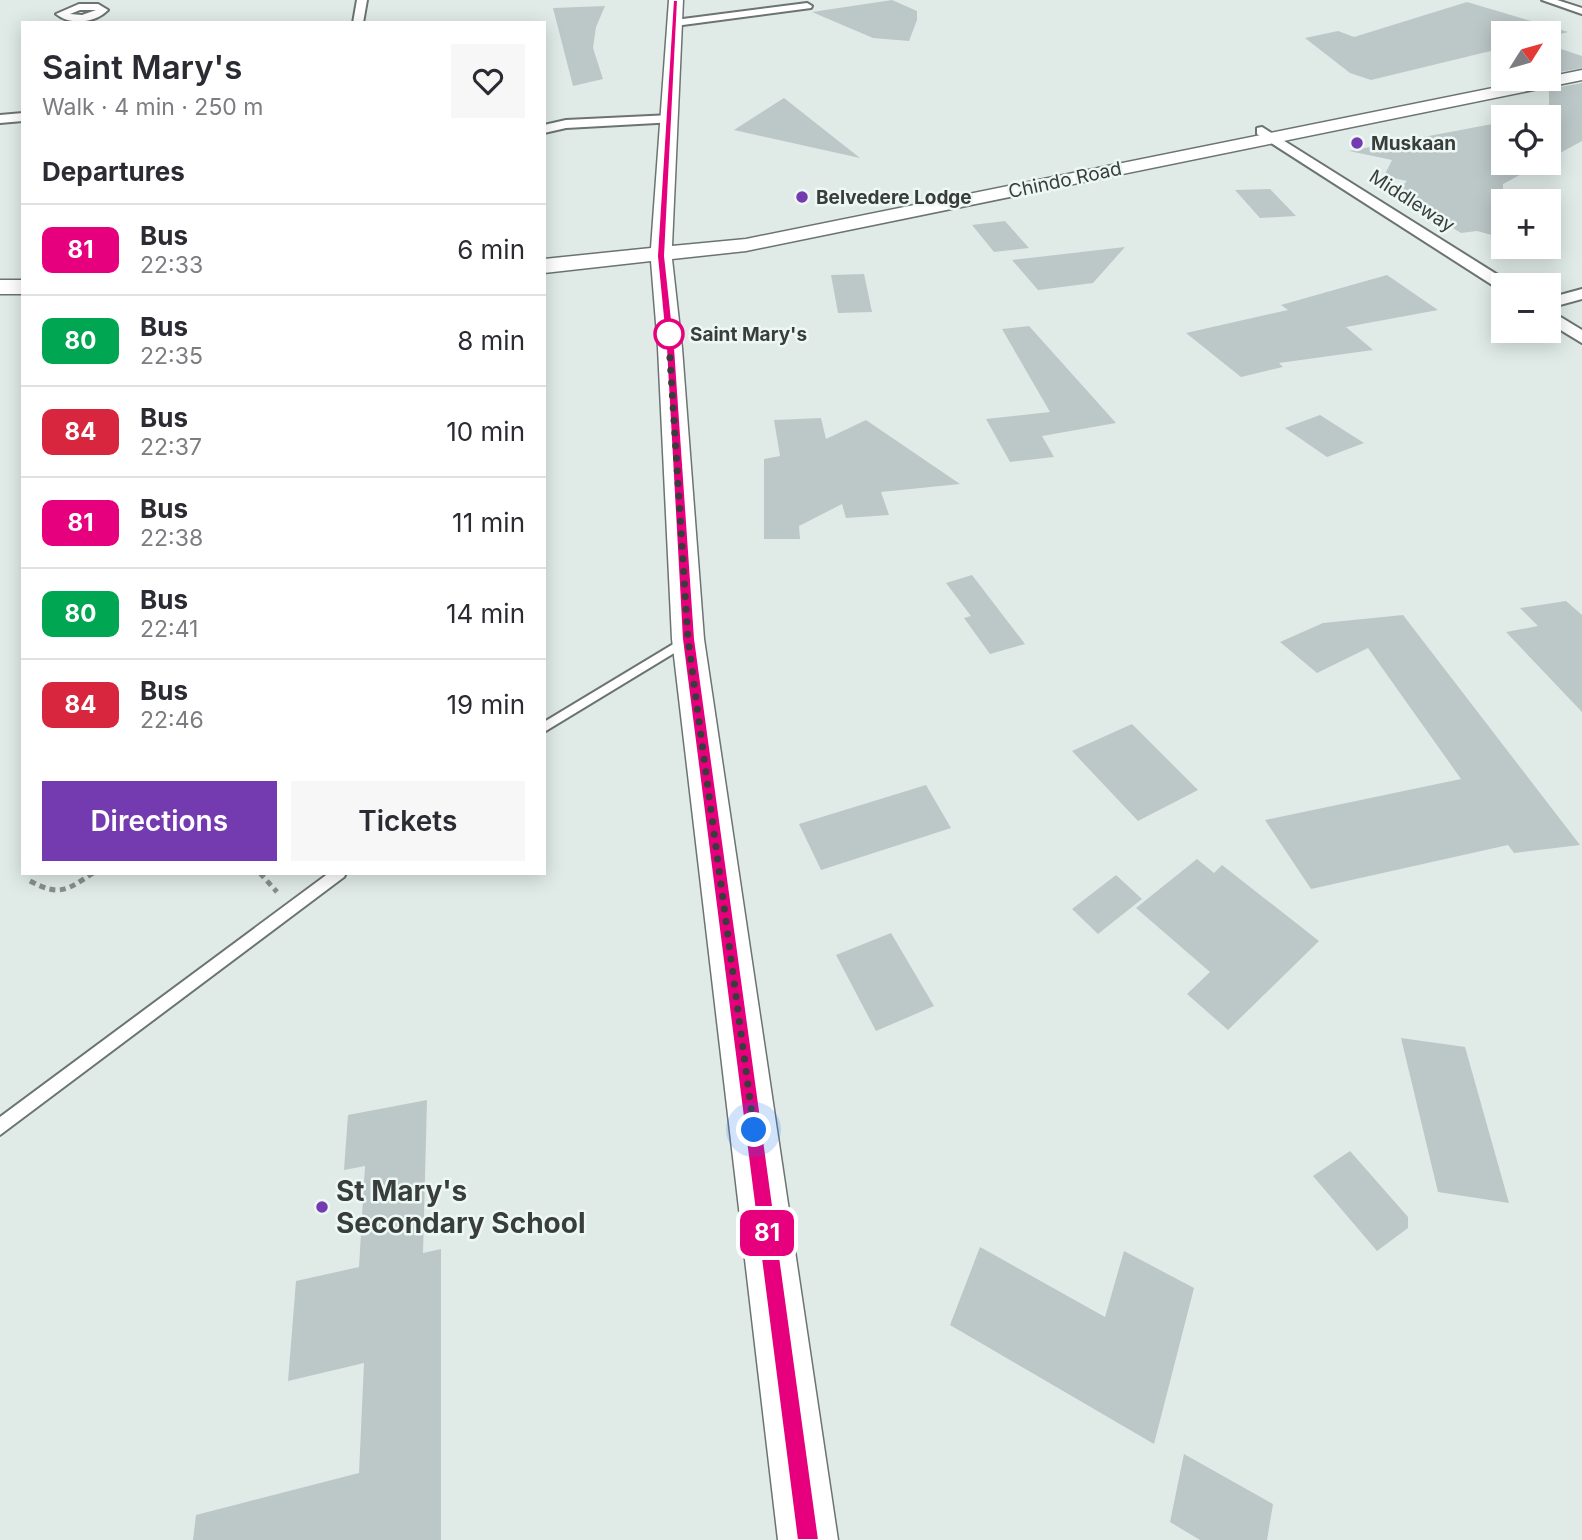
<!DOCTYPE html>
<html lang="en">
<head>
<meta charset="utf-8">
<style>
  body { margin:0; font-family:Inter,sans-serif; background:#f7f7f7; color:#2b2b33; height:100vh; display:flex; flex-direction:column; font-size:26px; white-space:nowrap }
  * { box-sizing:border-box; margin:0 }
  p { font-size:23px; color:#7c7c81 }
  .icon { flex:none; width:38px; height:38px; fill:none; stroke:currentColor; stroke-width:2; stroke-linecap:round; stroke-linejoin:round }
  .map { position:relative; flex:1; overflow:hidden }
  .drawer { position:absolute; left:21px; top:21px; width:525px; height:854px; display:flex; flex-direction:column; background:#fff; border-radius:0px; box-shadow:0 4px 18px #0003 }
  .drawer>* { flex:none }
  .badge { padding:0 14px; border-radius:10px; font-size:24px; line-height:46px }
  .needle { width:46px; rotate:53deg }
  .controls { position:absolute; left:1491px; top:21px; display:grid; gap:14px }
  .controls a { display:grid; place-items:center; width:70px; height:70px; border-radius:0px; background:#fff; box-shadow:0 4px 18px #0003; font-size:35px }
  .you { position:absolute; width:35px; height:35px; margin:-18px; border:5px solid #fff; border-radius:50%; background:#1a73e8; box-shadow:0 0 0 10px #1a73e833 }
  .map>.badge { position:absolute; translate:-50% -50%; box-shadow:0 0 0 4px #fff }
  h2 { padding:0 21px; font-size:26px; line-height:63px }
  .round { display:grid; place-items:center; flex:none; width:74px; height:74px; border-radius:0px; background:#f7f7f7 }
  .head { display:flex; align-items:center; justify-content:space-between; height:119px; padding:0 21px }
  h1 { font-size:33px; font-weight:600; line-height:52px }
  .button { display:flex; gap:14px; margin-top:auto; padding:14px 21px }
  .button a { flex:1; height:80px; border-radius:0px; background:#743bb1; color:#fff; font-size:28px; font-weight:600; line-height:80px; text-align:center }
  .button a+a { background:#f7f7f7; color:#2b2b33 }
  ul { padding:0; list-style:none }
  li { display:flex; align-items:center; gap:21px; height:91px; padding:0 21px; border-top:2px solid #e1e1e2 }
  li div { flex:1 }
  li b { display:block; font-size:26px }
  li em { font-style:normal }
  li .badge { min-width:77px; font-weight:700; text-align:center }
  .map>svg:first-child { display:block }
</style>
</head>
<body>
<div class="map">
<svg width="1582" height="1540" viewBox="0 0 1582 1540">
  <rect width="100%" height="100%" fill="#e0ebe8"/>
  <path fill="#bcc7c8" d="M892 0 917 11V20L909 41 873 38 812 12Z
    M1467 2 1568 32 1549 37V33H1503V48L1371 80 1350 73 1305 38 1338 31 1354 37Z
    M605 6 596 27 593 48 603 79 573 86 553 8Z
    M1549 45 1582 56V68L1549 74Z
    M1582 83V141L1549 159V117L1505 116 1549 106V89Z
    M784 98 860 158 734 130Z
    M1503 122V163H1542L1503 184V238L1477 231 1461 233 1396 193 1407 181 1384 176 1392 160 1349 151Z
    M1270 189 1296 216 1260 218 1235 190Z
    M1005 221 1029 248 994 252 972 225Z
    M1125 247 1093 283 1038 290 1012 260Z
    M864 274 872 312 838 313 831 275Z
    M1387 275 1438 310 1346 327 1373 350 1279 363 1283 367 1241 377 1186 333 1288 310 1281 305Z
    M1029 326 1116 423 1042 436 1054 457 1010 462 986 419 1050 412 1002 329Z
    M1320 415 1364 443 1327 457 1285 428Z
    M821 418 826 439 866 420 960 484 881 492 889 515 846 518 842 504 799 526 800 539H764V459L780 456 774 420Z
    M972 575 1025 644 990 654 964 618 971 616 946 583Z
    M1566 601 1582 615V712L1506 632 1538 626 1520 608Z
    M1403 615 1580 845 1514 853 1508 845 1311 889 1265 820 1461 779 1368 648 1317 673 1280 642 1323 623Z
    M1132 724 1198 790 1138 821 1072 751Z
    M926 785 951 828 821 870 799 824Z
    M1197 859 1214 873 1222 865 1319 941 1228 1030 1187 994 1210 972 1136 908Z
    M1116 875 1142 899 1098 934 1072 909Z
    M891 933 934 1006 876 1031 836 955Z
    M1401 1038 1465 1047 1509 1203 1438 1192Z
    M427 1100 423 1253 441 1249V1540H193L196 1515 359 1473 364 1363 288 1381 296 1281 359 1267 365 1166 344 1170 348 1115Z
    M1350 1151 1408 1217V1228L1377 1251 1313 1176Z
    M980 1247 1105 1317 1124 1251 1194 1288 1154 1444 950 1325Z
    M1184 1454 1273 1504 1267 1540H1200L1170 1522Z"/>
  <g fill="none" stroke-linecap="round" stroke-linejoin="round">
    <defs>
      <path id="service" d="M685 637 690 641 689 644 544 732V722Z
        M329 873H346L344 877 0 1135V1117Z"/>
      <path id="minor" d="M357 0H367L363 23H353Z
        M1542 0H1557L1582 8V14Z
        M807 3 812 6 811 8 675 26 670 23 675 20Z
        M79 4H98L108 10C95 23 71 26 56 14ZM80 10H96L82 15 70 14Z
        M23 113V121L0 123V115Z
        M671 115 675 116V122L566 128 544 133V125L566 120Z
        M1262 127 1509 282 1511 285H1503V290L1497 288 1257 134V128Z
        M1582 289V299L1549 308V298Z
        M1549 310 1582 330V343L1549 323Z"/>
      <path id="secondary" d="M669 0H683L672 246 746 239 1582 70V80L746 251 672 259 682 348 704 639 838 1540H778L672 639 658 348 651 261 544 273V259L651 248Z
        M0 280H23V294H0Z"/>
    </defs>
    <use href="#service" stroke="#6b7472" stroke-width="4"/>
    <use href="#minor" stroke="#6b7472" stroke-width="4"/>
    <use href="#secondary" stroke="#6b7472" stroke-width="3"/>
    <path stroke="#888f8d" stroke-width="5" stroke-dasharray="6 4.5" stroke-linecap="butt" d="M260 873 277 892
      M30 881C60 897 67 890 93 873"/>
    <use href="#service" fill="#fff" fill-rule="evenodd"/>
    <use href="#minor" fill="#fff" fill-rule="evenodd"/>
    <use href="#secondary" fill="#fff" fill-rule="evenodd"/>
  </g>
  <path fill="#e6007e" stroke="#fff" stroke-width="2" d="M673 0H678L665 256 675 348 695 639 819 1540H797L682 639 666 348 657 256Z"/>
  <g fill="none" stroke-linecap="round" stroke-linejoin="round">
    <path stroke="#393d3c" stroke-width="7" stroke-dasharray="0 12.6" d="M669 334 668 327 688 639 754 1130"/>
  </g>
  <g fill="#743bb1" stroke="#edf8f5" stroke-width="2.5">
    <circle cx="1357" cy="143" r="7"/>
    <circle cx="802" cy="197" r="7"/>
    <circle cx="322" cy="1207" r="7"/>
  </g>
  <circle fill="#fff" stroke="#e6007e" stroke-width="3.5" cx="669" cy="334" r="14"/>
  <g text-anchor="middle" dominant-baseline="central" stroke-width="5" stroke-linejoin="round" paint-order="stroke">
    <g font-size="19" font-weight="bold" fill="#393d3c" stroke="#edf8f5" text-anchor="start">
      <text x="1371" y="143">Muskaan</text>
      <text x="816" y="197">Belvedere Lodge</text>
    </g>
    <g font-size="19" fill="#393d3c" stroke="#edf8f5">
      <text transform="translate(1065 180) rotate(-12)">Chindo Road</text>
      <text transform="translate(1412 201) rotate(33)">Middleway</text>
    </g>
    <g font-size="19" font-weight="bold" fill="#393d3c" stroke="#edf8f5" text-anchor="start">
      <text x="690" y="334">Saint Mary's</text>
    </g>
    <g font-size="28" font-weight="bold" fill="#393d3c" stroke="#edf8f5" text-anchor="start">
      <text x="336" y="1191">St Mary's<tspan x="336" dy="32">Secondary School</tspan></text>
    </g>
  </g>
</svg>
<div class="controls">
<a><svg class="needle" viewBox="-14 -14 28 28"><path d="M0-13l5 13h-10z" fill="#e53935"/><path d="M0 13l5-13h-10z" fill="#7c7c81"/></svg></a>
<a><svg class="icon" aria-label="locate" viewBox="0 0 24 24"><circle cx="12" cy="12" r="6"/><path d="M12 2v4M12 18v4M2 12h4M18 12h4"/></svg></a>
<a>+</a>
<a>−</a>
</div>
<div class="you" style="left:754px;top:1130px"></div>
<b class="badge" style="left:767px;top:1233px;background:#e6007e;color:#fff">81</b>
<section class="drawer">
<div class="head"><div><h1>Saint Mary's</h1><p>Walk · 4 min · 250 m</p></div><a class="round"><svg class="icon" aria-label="heart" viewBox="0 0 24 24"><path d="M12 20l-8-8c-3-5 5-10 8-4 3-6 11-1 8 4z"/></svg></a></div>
<h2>Departures</h2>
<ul>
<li><span class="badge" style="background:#e6007e;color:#fff">81</span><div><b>Bus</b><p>22:33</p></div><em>6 min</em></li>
<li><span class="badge" style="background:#00a651;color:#fff">80</span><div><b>Bus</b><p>22:35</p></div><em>8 min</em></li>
<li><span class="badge" style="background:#d7263d;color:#fff">84</span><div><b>Bus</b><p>22:37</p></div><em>10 min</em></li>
<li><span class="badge" style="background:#e6007e;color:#fff">81</span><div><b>Bus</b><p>22:38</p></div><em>11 min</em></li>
<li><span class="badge" style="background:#00a651;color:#fff">80</span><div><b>Bus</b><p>22:41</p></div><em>14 min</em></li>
<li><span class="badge" style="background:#d7263d;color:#fff">84</span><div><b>Bus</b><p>22:46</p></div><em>19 min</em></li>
</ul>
<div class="button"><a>Directions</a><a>Tickets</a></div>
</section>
</div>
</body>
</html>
